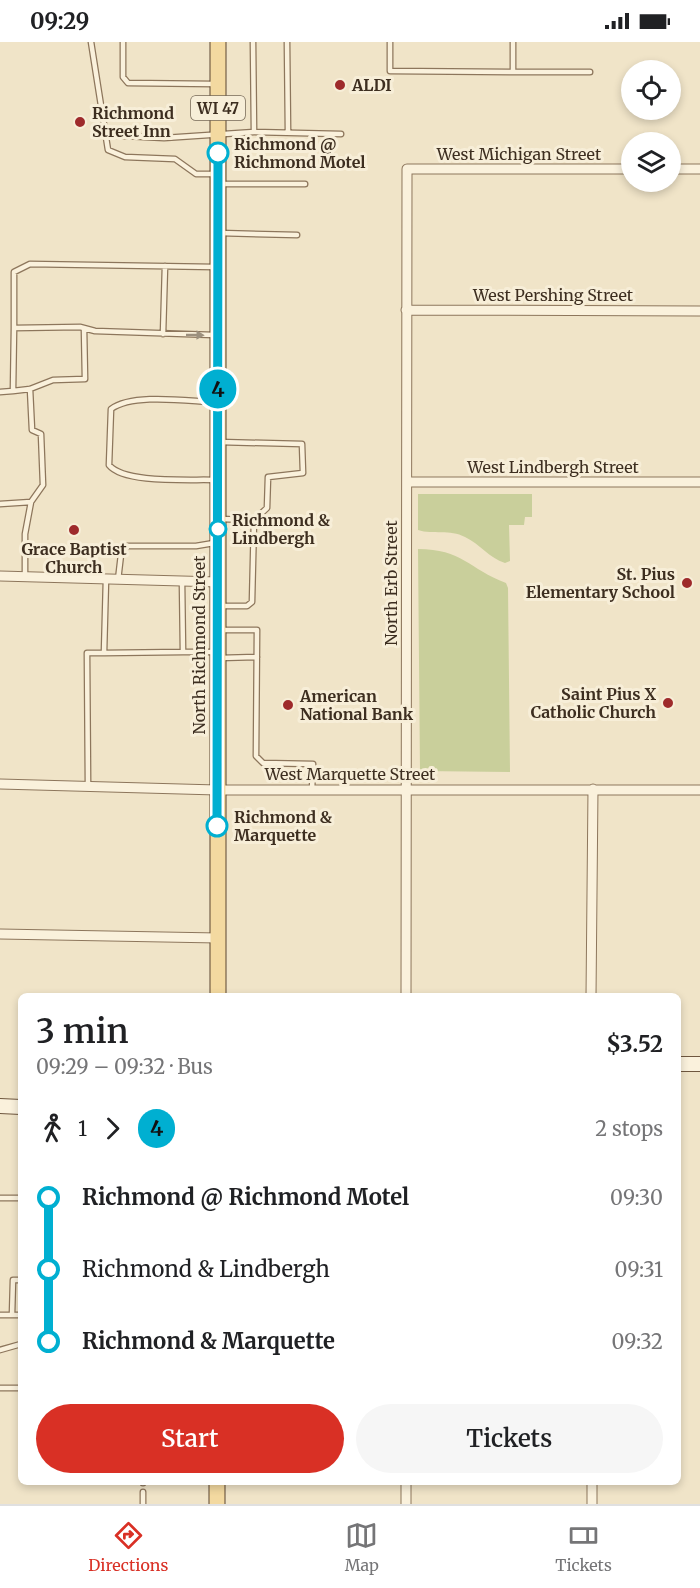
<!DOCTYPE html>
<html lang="en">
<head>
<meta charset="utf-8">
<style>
  body { margin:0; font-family:Merriweather,serif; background:#f6f6f6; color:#202124; height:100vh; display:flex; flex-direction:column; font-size:22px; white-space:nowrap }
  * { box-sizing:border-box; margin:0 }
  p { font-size:20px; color:#757577 }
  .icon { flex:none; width:33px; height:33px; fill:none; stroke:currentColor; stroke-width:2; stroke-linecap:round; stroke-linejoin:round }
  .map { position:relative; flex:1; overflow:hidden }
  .drawer { position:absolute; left:18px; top:951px; width:663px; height:492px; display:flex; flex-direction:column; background:#fff; border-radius:9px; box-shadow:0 3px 9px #0003 }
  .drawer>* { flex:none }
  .badge { padding:0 12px; border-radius:20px; font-size:21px; line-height:39px }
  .fabs { position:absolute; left:621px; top:18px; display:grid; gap:12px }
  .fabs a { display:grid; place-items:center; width:60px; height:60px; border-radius:50%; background:#fff; box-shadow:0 3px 9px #0003; font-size:30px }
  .map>.badge { position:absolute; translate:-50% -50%; box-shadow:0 0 0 3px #fff }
  .legs { display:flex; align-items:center; gap:9px; height:66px; padding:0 18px; font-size:20px }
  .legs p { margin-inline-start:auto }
  .headline { display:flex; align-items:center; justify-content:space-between; height:102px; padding:0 18px }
  h1 { font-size:33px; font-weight:600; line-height:45px }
  .action { display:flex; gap:12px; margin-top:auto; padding:12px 18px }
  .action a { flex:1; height:69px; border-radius:36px; background:#d93025; color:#fff; font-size:24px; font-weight:600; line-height:69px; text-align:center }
  .action a+a { background:#f6f6f6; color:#202124 }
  ul { padding:0 18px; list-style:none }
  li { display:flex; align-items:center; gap:21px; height:72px; font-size:22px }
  li i { display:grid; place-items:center; width:9px; height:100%; margin:0 8px; background:currentColor }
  li i::after { content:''; width:15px; height:15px; margin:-8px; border:4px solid; border-radius:50%; background:#fff }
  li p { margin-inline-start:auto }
  li:first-child i { background:linear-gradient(#0000 50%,currentColor 0) }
  li:last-child i { background:linear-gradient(currentColor 50%,#0000 0) }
  .status { display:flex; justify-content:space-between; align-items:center; height:42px; padding:0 30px; background:#fff; direction:ltr }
  .status svg { height:16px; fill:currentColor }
  .menu { display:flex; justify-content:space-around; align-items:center; height:84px; border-top:2px solid #e0e0e0; background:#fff; font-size:16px; color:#757577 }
  .menu a { display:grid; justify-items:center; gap:3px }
  .menu .on { color:#d93025 }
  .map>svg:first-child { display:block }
</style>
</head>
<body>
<div class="status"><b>09:29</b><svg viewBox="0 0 49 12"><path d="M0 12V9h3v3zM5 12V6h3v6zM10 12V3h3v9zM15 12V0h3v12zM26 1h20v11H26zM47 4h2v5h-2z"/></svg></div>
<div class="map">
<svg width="700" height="1462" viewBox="0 0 700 1462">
  <rect width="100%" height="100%" fill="#f0e4c8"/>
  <path fill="#c9cf9b" d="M418 452H532V475H525L524 483H509L510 519 505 521C489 516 480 502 465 495 450 487 433 493 418 488Z
    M418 507C462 507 469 527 506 541L508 546 510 730 420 729Z"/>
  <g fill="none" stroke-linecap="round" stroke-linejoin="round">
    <defs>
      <path id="lane" d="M91 0 108 108 125 115 175 117 196 132H214
        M123 0V35L128 41 214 42
        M287 0 288 90
        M390 0V29L513 30V0
        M513 30H590
        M254 90 341 92
        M105 93 164 96 254 90 253 0
        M220 142H305
        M220 191 297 193
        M163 292 165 224
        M214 293 95 289 80 285 14 286V230L30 222 215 225
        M13 349 30 347 53 338 85 337 84 286
        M0 350 13 349 14 286
        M214 360C187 359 133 351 111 367L109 423C124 442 191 437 215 438
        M220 400 302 402 303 431 268 435 267 466 254 478 252 560 247 564H221
        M0 462 31 460 43 443 41 392 32 388 30 347
        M220 477 254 478
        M25 535V492L31 460
        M118 538 122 504H196L214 501
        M182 539 183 610H214
        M220 588H257L256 714 263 721 313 722 312 748
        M104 611 183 610
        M220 616 257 615
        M88 743 87 611H104L106 537
        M0 1156H21
        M0 1273H21
        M12 1273 13 1238H21
        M0 1308 21 1302
        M0 1346H21
        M143 1441V1440
        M143 1462V1450"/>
      <path id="street" d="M670 127H700
        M406 268 700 269
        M407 440H700
        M0 534 218 540
        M0 742 217 748H700
        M0 892 218 896
        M406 954 407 127H632
        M591 954 593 747
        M592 1440V1462
        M406 1462V1440"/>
      <path id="secondary" d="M678 1022H700
        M0 1064 21 1065"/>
      <path id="primary" d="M218 954V0
        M217 1462V1440"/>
    </defs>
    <use href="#lane" stroke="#8d765c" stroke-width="7"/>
    <use href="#street" stroke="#8d765c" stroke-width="11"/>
    <use href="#secondary" stroke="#6f573f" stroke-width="16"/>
    <use href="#primary" stroke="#5b4430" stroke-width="17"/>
    <use href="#lane" stroke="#faf1dc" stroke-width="4.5"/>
    <use href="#street" stroke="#faf1dc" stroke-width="9"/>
    <use href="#secondary" stroke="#faf1dc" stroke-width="14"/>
    <use href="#primary" stroke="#f3d9a0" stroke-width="15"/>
  </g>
  <defs><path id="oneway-solid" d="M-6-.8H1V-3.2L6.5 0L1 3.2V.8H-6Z" transform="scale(1.5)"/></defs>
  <use fill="#9c907e" href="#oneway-solid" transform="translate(195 293) rotate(1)"/>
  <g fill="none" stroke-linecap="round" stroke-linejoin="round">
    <defs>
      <path id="line-1" d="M217 784 218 111"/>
    </defs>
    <use href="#line-1" stroke="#fff" stroke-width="14"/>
    <use href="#line-1" stroke="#00afd1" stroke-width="9"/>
  </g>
  <g fill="#9e2a2b" stroke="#f7eed8" stroke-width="2">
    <circle cx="340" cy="43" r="6"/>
    <circle cx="80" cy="80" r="6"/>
    <circle cx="74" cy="488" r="6"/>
    <circle cx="687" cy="541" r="6"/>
    <circle cx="668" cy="661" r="6"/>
    <circle cx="288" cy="663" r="6"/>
  </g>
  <g fill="#fff" stroke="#00afd1" stroke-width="3">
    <circle cx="218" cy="111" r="10"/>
    <circle cx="218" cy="487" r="8"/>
    <circle cx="217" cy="784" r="10"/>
  </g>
  <g text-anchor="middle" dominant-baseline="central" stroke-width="6" stroke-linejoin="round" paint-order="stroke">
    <rect fill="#f7eed8" stroke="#756857" stroke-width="1.5" x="191" y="54" width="54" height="24" rx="4.5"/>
    <g font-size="15" font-weight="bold" fill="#3d2e20">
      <text x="218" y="66">WI 47</text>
    </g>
    <g font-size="16" font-weight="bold" fill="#3d2e20" stroke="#f7eed8" text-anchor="start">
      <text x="352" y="43">ALDI</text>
      <text x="92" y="71">Richmond<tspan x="92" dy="18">Street Inn</tspan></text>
      <text x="74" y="507" text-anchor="middle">Grace Baptist<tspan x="74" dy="18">Church</tspan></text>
      <text x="675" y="532" text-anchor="end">St. Pius<tspan x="675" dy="18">Elementary School</tspan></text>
      <text x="656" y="652" text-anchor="end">Saint Pius X<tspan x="656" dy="18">Catholic Church</tspan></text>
      <text x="300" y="654">American<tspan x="300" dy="18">National Bank</tspan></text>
    </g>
    <g font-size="16" font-weight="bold" fill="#3d2e20" stroke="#f7eed8" text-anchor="start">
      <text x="234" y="102">Richmond @<tspan x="234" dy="18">Richmond Motel</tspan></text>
      <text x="232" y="478">Richmond &amp;<tspan x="232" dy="18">Lindbergh</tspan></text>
      <text x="234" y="775">Richmond &amp;<tspan x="234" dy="18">Marquette</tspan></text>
    </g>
    <g font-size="16" fill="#3d2e20" stroke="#f7eed8">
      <text x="519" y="112">West Michigan Street</text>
      <text x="553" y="253">West Pershing Street</text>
      <text x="553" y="425">West Lindbergh Street</text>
      <text transform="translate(391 541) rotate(-90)">North Erb Street</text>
      <text transform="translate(199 603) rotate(-90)">North Richmond Street</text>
      <text x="350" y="732">West Marquette Street</text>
    </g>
  </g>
</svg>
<div class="fabs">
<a><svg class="icon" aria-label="locate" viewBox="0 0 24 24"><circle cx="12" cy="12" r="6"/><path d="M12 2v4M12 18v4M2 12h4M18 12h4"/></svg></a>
<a><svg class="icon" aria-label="layers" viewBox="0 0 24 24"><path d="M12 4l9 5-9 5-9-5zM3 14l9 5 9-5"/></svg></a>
</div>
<b class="badge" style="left:218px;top:347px;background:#00afd1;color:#111">4</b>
<section class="drawer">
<div class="headline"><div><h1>3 min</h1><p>09:29 – 09:32 · Bus</p></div><b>$3.52</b></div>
<div class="legs"><svg class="icon" aria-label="walk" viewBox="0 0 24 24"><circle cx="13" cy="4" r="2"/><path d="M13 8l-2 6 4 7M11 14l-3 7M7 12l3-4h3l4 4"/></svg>1<svg class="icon" aria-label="forward" viewBox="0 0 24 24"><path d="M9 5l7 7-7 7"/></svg><b class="badge" style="background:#00afd1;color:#111">4</b><p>2 stops</p></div>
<ul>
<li><i style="color:#00afd1"></i><b>Richmond @ Richmond Motel</b><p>09:30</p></li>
<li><i style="color:#00afd1"></i><span>Richmond &amp; Lindbergh</span><p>09:31</p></li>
<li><i style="color:#00afd1"></i><b>Richmond &amp; Marquette</b><p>09:32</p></li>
</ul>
<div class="action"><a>Start</a><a>Tickets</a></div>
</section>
</div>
<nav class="menu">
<a class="on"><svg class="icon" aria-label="directions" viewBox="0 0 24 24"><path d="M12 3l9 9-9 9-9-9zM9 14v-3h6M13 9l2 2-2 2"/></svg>Directions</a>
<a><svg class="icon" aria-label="map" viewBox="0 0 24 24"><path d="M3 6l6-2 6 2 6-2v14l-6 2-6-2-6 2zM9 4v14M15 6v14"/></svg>Map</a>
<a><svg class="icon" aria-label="tickets" viewBox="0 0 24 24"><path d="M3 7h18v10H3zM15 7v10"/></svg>Tickets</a>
</nav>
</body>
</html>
